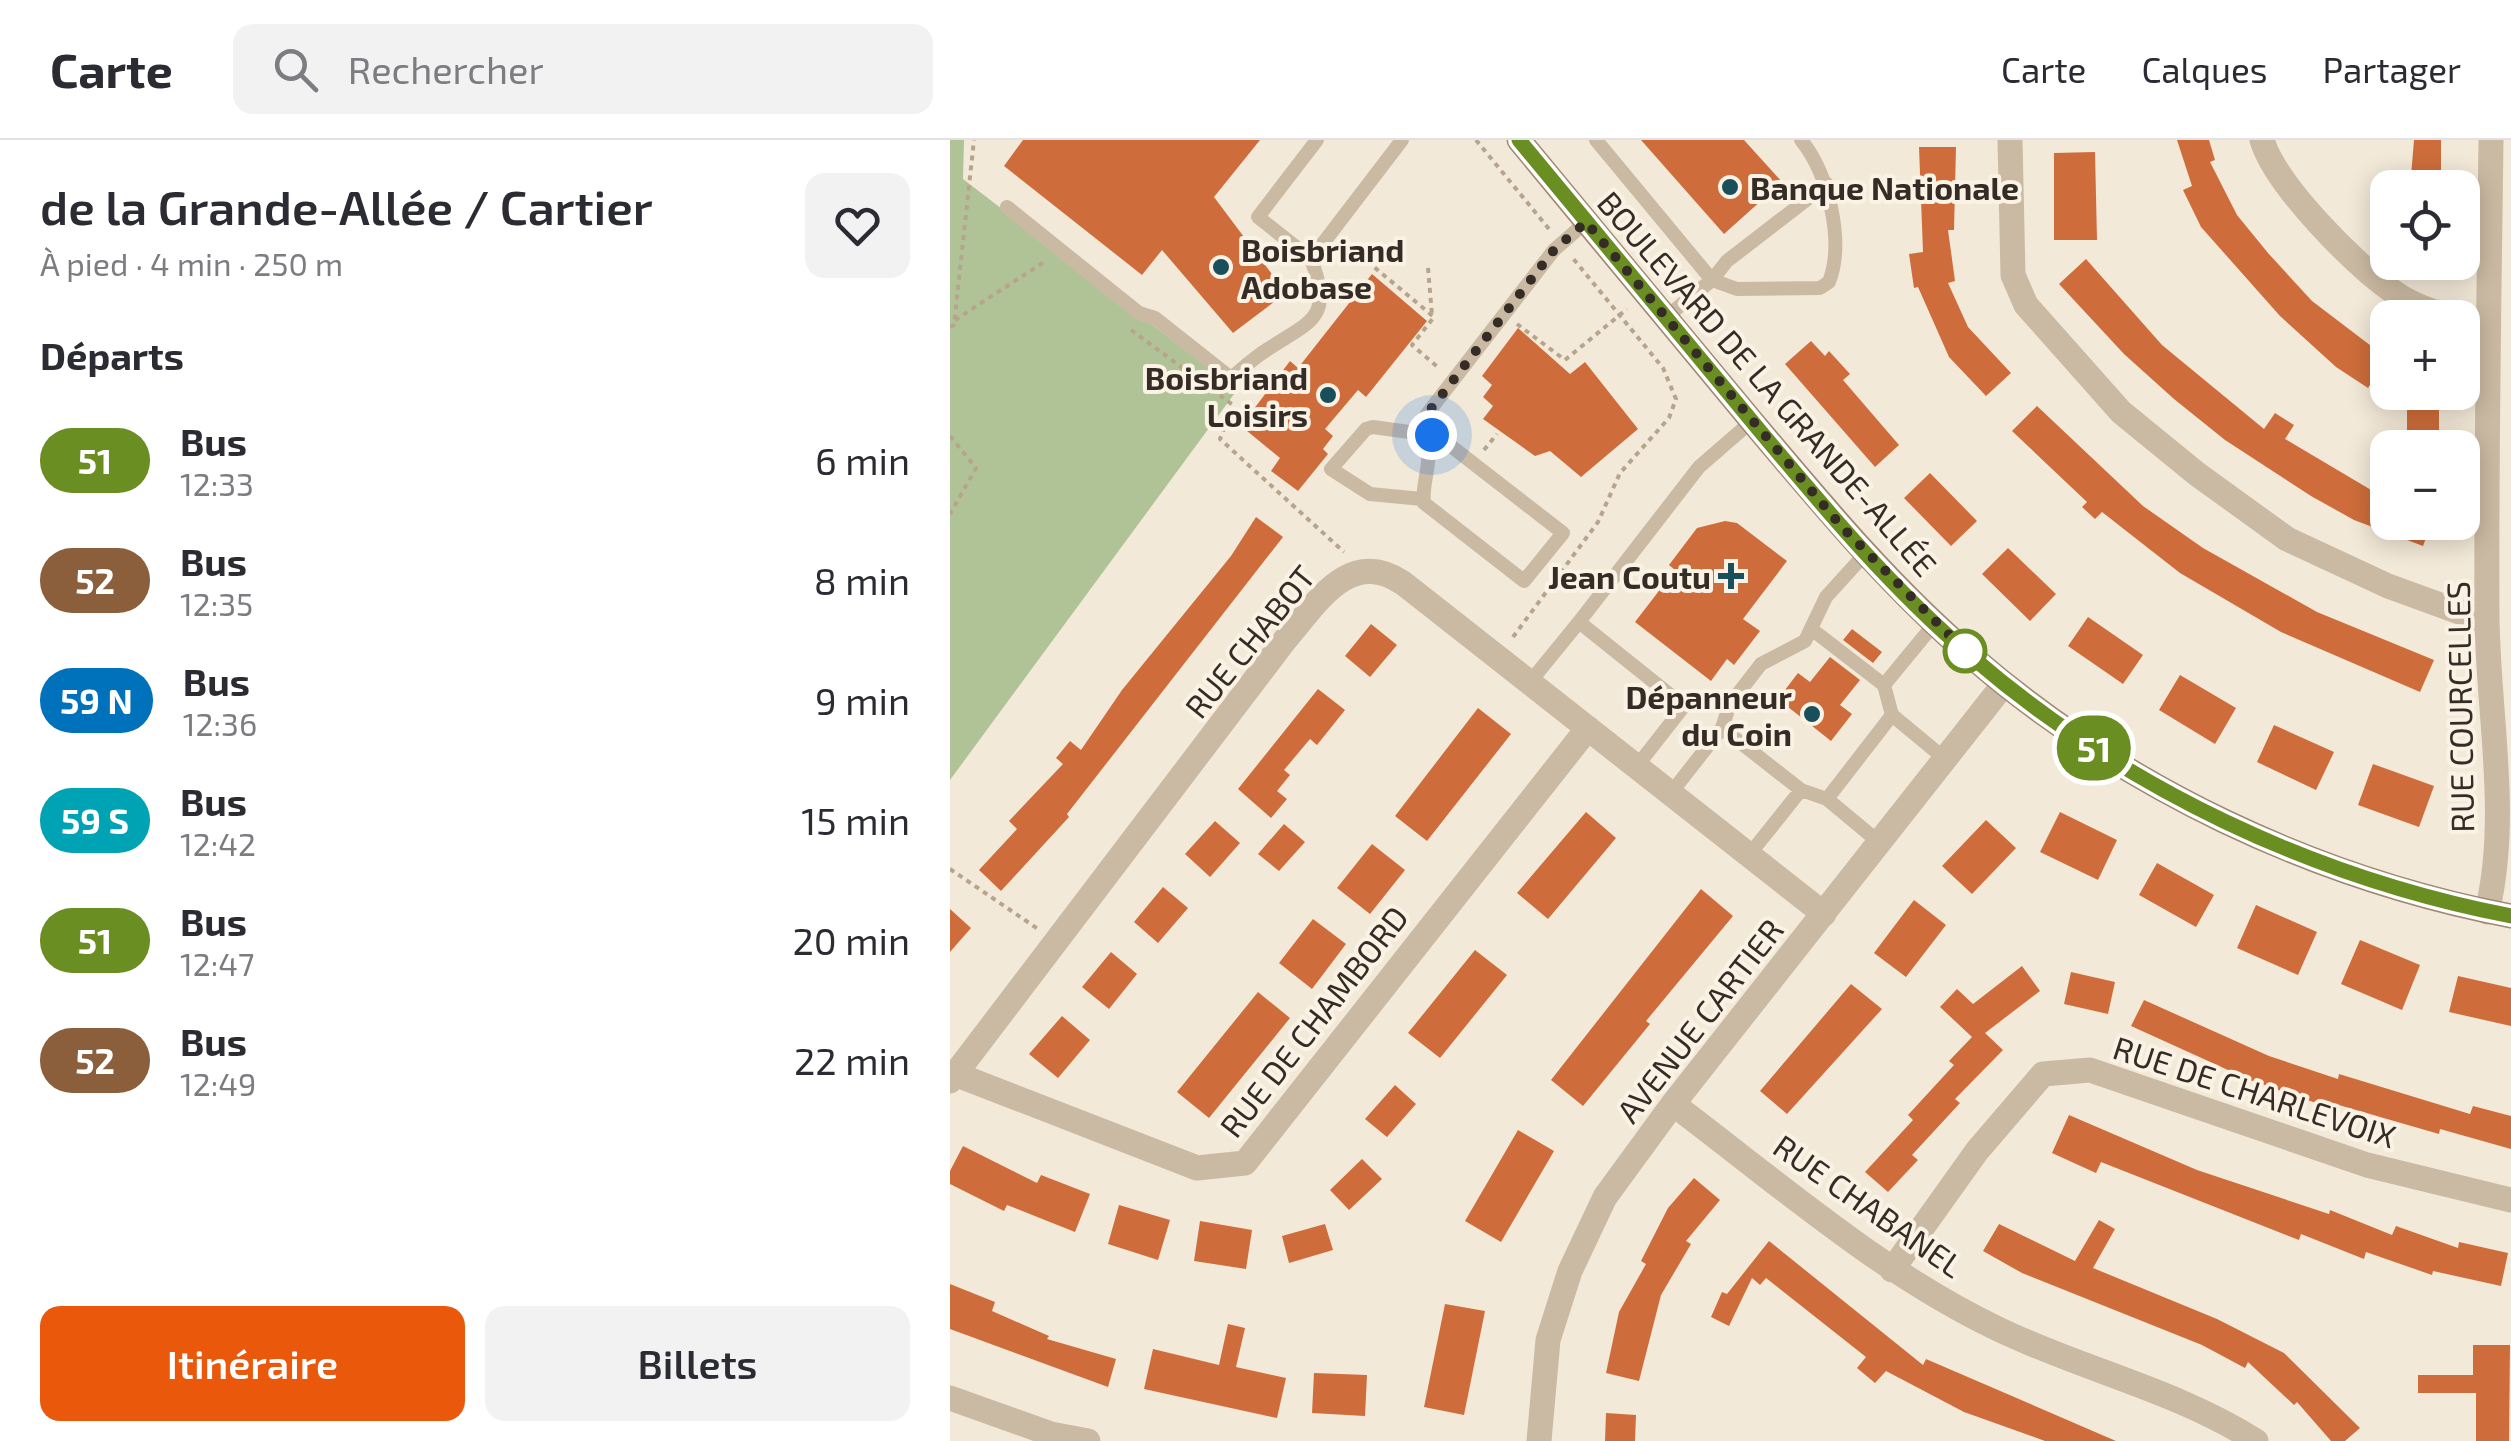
<!DOCTYPE html>
<html lang="fr">
<head>
<meta charset="utf-8">
<style>
  body { margin:0; font-family:"Exo 2",sans-serif; background:#f2f2f3; color:#2b2b33; height:100vh; display:flex; flex-direction:column; font-size:38px; white-space:nowrap }
  * { box-sizing:border-box; margin:0 }
  p { font-size:32px; color:#7c7c81 }
  .icon { flex:none; width:55px; height:55px; fill:none; stroke:currentColor; stroke-width:2; stroke-linecap:round; stroke-linejoin:round }
  .map { position:relative; flex:1; overflow:hidden }
  .sheet { display:flex; flex-direction:column; background:#fff; width:950px }
  .sheet>* { flex:none }
  .badge { padding:0 20px; border-radius:32px; font-size:35px; line-height:65px }
  .tools { position:absolute; left:1420px; top:30px; display:grid; gap:20px }
  .tools a { display:grid; place-items:center; width:110px; height:110px; border-radius:20px; background:#fff; box-shadow:0 5px 25px #0003; font-size:50px }
  .you { position:absolute; width:50px; height:50px; margin:-25px; border:8px solid #fff; border-radius:50%; background:#1a73e8; box-shadow:0 0 0 15px #1a73e833 }
  .map>.badge { position:absolute; translate:-50% -50%; box-shadow:0 0 0 5px #fff }
  h2 { padding:0 40px; font-size:38px; line-height:90px }
  .round { display:grid; place-items:center; flex:none; width:105px; height:105px; border-radius:20px; background:#f2f2f3 }
  .head { display:flex; align-items:center; justify-content:space-between; height:170px; padding:0 40px }
  h1 { font-size:48px; font-weight:600; line-height:75px }
  .cta { display:flex; gap:20px; margin-top:auto; padding:20px 40px }
  .cta a { flex:1; height:115px; border-radius:20px; background:#ea580c; color:#fff; font-size:40px; font-weight:600; line-height:115px; text-align:center }
  .cta a+a { background:#f2f2f3; color:#2b2b33 }
  ul { padding:0; list-style:none }
  li { display:flex; align-items:center; gap:30px; height:120px; padding:0 40px }
  li div { flex:1 }
  li b { display:block; font-size:38px }
  li em { font-style:normal }
  li .badge { min-width:110px; font-weight:700; text-align:center }
  header { display:flex; align-items:center; gap:60px; box-sizing:border-box; height:140px; padding:0 50px; background:#fff; border-bottom:2px solid #e1e1e2 }
  header strong { font-size:48px }
  nav { display:flex; gap:55px; margin-inline-start:auto; font-size:35px }
  .search { width:700px; height:90px; background:#f2f2f3; display:flex; align-items:center; gap:25px; box-sizing:border-box; padding:0 35px; border-radius:20px; color:#7c7c81; font-size:38px }
  main { display:flex; flex:1; min-height:0 }
  .map>svg:first-child { display:block }
</style>
</head>
<body>
<header>
<strong>Carte</strong>
<div class="search"><svg class="icon" aria-label="search" viewBox="0 0 24 24"><circle cx="10" cy="10" r="6"/><path d="M15 15l6 6"/></svg>Rechercher</div>
<nav><a>Carte</a><a>Calques</a><a>Partager</a></nav>
</header>
<main>
<section class="sheet">
<div class="head"><div><h1>de la Grande-Allée / Cartier</h1><p>À pied · 4 min · 250 m</p></div><a class="round"><svg class="icon" aria-label="heart" viewBox="0 0 24 24"><path d="M12 20l-8-8c-3-5 5-10 8-4 3-6 11-1 8 4z"/></svg></a></div>
<h2>Départs</h2>
<ul>
<li><span class="badge" style="background:#6b8e23;color:#fff">51</span><div><b>Bus</b><p>12:33</p></div><em>6 min</em></li>
<li><span class="badge" style="background:#8b5e3c;color:#fff">52</span><div><b>Bus</b><p>12:35</p></div><em>8 min</em></li>
<li><span class="badge" style="background:#0072bc;color:#fff">59 N</span><div><b>Bus</b><p>12:36</p></div><em>9 min</em></li>
<li><span class="badge" style="background:#00a3b4;color:#fff">59 S</span><div><b>Bus</b><p>12:42</p></div><em>15 min</em></li>
<li><span class="badge" style="background:#6b8e23;color:#fff">51</span><div><b>Bus</b><p>12:47</p></div><em>20 min</em></li>
<li><span class="badge" style="background:#8b5e3c;color:#fff">52</span><div><b>Bus</b><p>12:49</p></div><em>22 min</em></li>
</ul>
<div class="cta"><a>Itinéraire</a><a>Billets</a></div>
</section>
<div class="map">
<svg width="1561" height="1301" viewBox="0 0 1561 1301">
  <rect width="100%" height="100%" fill="#f3e9d8"/>
  <path fill="#b0c397" d="M0 0H14L13 39 287 250 0 640Z"/>
  <path fill="#ce6d3b" d="M73 0H310L264 57 336 153 283 193 212 110 192 135 54 26Z
    M691 0H794L832 42 774 94Z
    M1227 0H1259L1265 20 1260 22 1287 75 1318 113 1362 161 1437 218 1418 248 1386 227 1330 176 1251 87 1233 50 1242 46Z
    M1464 0H1491V48H1460Z
    M969 7H1006L1004 90H998L1005 141 998 143 1018 187 1061 233 1036 256 999 217 968 147 964 148 959 114 973 112Z
    M1145 12 1147 100H1104V13Z
    M1136 119 1212 205 1314 289 1325 273 1344 285 1335 299 1438 360V382H1482L1473 406 1404 380 1361 356 1275 300 1224 259 1174 214 1109 144Z
    M422 134 477 181 416 257 408 250 375 289 383 296 373 309 378 314 348 351 321 331 330 318 291 286 340 221 348 228Z
    M568 188 620 234 635 222 688 289 631 337 600 311 585 316 533 279 543 266 533 257 542 245 532 236Z
    M861 201 875 216 879 211 900 234 893 240 949 305 925 327 835 224Z
    M1457 252H1489V299L1457 300Z
    M1087 266 1193 366 1253 408 1367 472 1484 520 1470 552 1331 492 1230 433 1152 372 1145 379 1132 367 1137 362 1062 291Z
    M980 333 1027 381 1001 406 954 358Z
    M306 377 333 397 117 674 119 677 51 751 29 730 67 689 59 681 113 624 106 618 120 601 131 610 172 550 281 416Z
    M775 381 787 383 837 421 793 479 810 491 784 525 777 519 761 541 685 482 725 430 719 425 747 388Z
    M1058 408 1106 454 1080 481 1032 434Z
    M1138 477 1193 515 1173 544 1118 506Z
    M421 484 447 505 420 537 395 516Z
    M902 489 932 512 923 523 893 500Z
    M880 517 910 540 890 565 902 574 881 601 828 559 848 533 860 542Z
    M1230 535 1286 568 1265 604 1209 570Z
    M368 549 395 570 367 605 360 599 334 630 340 635 327 651 337 659 321 678 288 649Z
    M528 568 561 594 477 701 445 676Z
    M1324 585 1384 612 1366 650 1307 622Z
    M1423 624 1484 646 1469 687 1408 665Z
    M636 672 666 698 598 779 567 753Z
    M1110 672 1167 700 1148 740 1090 712Z
    M1036 680 1066 708 1022 754 992 726Z
    M265 681 290 703 260 737 235 714Z
    M334 684 355 702 329 731 308 714Z
    M422 704 455 730 420 774 387 748Z
    M1207 723 1264 755 1246 787 1189 755Z
    M213 747 238 768 208 803 184 782Z
    M751 749 783 776 696 881 700 884 633 966 601 940Z
    M964 760 996 785 956 837 924 813Z
    M1306 765 1367 792 1348 835 1287 808Z
    M0 769 21 788 0 812Z
    M363 779 396 804 362 849 329 823Z
    M1410 800 1470 825 1452 870 1391 844Z
    M525 810 557 835 490 918 458 893Z
    M161 812 187 834 159 869 132 847Z
    M1072 826 1090 851 1035 893 1053 910 1005 959 1010 963 962 1015 968 1020 938 1052 915 1032 963 980 958 975 1004 925 999 921 1022 897 990 867 1007 849 1023 864Z
    M1121 832 1165 842 1158 874 1114 864Z
    M1508 836 1561 848V886L1499 872Z
    M901 844 932 869 837 974 810 951Z
    M308 852 340 878 259 978 227 952Z
    M1194 860 1319 916 1388 939 1389 934 1520 974 1523 966 1561 976V1009L1490 989 1489 994 1368 959 1366 963 1300 940 1181 886Z
    M112 876 140 900 108 938 79 914Z
    M445 945 466 964 437 997 415 979Z
    M1119 975 1247 1030 1379 1074 1380 1070 1442 1095 1446 1086 1508 1108 1509 1102 1558 1113 1551 1146 1483 1131 1482 1135 1416 1112 1414 1119 1351 1094 1349 1100 1151 1022 1146 1033 1102 1013Z
    M568 990 604 1011 551 1102 515 1081Z
    M13 1006 87 1043 91 1035 140 1054 125 1092 57 1065 54 1071 0 1044V1031Z
    M412 1019 432 1039 399 1070 380 1050Z
    M744 1038 770 1060 736 1101 741 1104 711 1155 689 1241 656 1233 669 1172 696 1124 691 1121 718 1068Z
    M169 1065 220 1080 208 1120 158 1104Z
    M1149 1080 1165 1089 1143 1128 1267 1179 1334 1213 1410 1288 1395 1301H1381L1347 1262 1344 1265 1298 1222 1295 1228 1252 1205 1072 1133 1033 1111 1049 1084 1125 1121Z
    M250 1081 302 1090 296 1129 244 1121Z
    M375 1084 383 1110 339 1123 332 1096Z
    M819 1101 973 1225 976 1219 1166 1301H1095L1014 1272 936 1231 925 1243 907 1228 916 1217 816 1138 810 1145 802 1138 779 1186 761 1177 772 1152 777 1154Z
    M0 1144 45 1162 42 1171 99 1196 97 1199 166 1219 158 1247 0 1189Z
    M495 1164 535 1171 514 1275 474 1267Z
    M278 1184 295 1188 286 1227 336 1238 327 1278 194 1249 203 1209 269 1225Z
    M1523 1205H1560L1559 1301H1526V1253H1468V1235H1523Z
    M364 1233 417 1235 415 1276 362 1273Z
    M656 1273 686 1275 685 1301H655Z"/>
  <g fill="none" stroke-linecap="round" stroke-linejoin="round">
    <path stroke="#b7a48d" stroke-width="4" stroke-dasharray="5 5" stroke-linecap="butt" d="M526 0 599 89
      M394 102 484 177 462 205 490 229
      M478 128 482 175
      M5 180 97 120
      M567 184 615 220 677 169
      M0 187 4 185 24 0
      M181 190 283 265 270 299 394 412
      M0 296 26 328 0 374
      M534 310 547 294
      M563 497 648 382 670 333 719 278 726 259 713 228 621 116
      M0 729 88 789"/>
    <path stroke="#cbbaa3" stroke-width="14" d="M367 0 308 77 361 119 452 0
      M646 0 762 140 777 121 877 44
      M57 67 189 173 205 178 281 238C293 228 305 217 318 209 363 180 383 178 361 119
      M715 178 762 140 787 149 870 148 879 142C895 101 878 33 851 0
      M472 359 420 354 381 329 416 289 423 287 488 296 613 393 574 441 474 363C472 349 477 336 478 322 479 305 470 291 477 274L604 110 636 82
      M864 491 934 545 942 575
      M580 542 629 482
      M934 545 985 483
      M772 588 851 650 877 659 930 703
      M687 626 734 566 629 482 749 327 802 281
      M721 653 772 588 780 564 811 524 855 501 876 457 915 414
      M877 659 942 575 995 619
      M799 715 851 650"/>
    <path stroke="#cbbaa3" stroke-width="25" d="M1060 0 1063 135 1076 165 1171 272 1247 334 1337 399 1438 446 1537 482
      M1312 0C1326 46 1405 125 1445 153 1465 167 1487 174 1511 178
      M1537 772C1560 676 1538 575 1537 477 1536 318 1539 159 1541 0
      M5 934 247 1028 295 1023 638 588
      M0 941 335 500C367 463 399 407 453 443L874 774
      M723 964C828 1043 929 1132 1048 1189 1133 1230 1226 1250 1306 1301
      M942 1130 1027 1011 1093 934 1140 930 1417 1025 1561 1060
      M0 1258 101 1294 138 1301
      M589 1301 598 1200 620 1131 655 1057 723 964 1054 544"/>
    <path stroke="#9f8875" stroke-width="25" d="M569 0C646 93 723 187 800 279 870 362 939 446 1022 517 1174 648 1364 738 1561 776"/>
  </g>
  <g fill="none" stroke-linecap="round" stroke-linejoin="round">
    <defs>
      <path id="line" d="M569 0C649 97 729 194 810 291 876 370 943 450 1022 517 1174 648 1364 738 1561 776"/>
    </defs>
    <use href="#line" stroke="#fff" stroke-width="22"/>
    <use href="#line" stroke="#6b8e23" stroke-width="15"/>
    <path stroke="#362c26" stroke-width="10" stroke-dasharray="0 18" d="M482 295 474 294 477 274 604 110 636 82 892 387 1018 514 1015 511"/>
  </g>
  <g fill="#194f5a" stroke="#faf2e4" stroke-width="4">
    <circle cx="780" cy="47" r="10"/>
    <circle cx="271" cy="127" r="10"/>
    <circle cx="378" cy="255" r="10"/>
    <path d="M776 421h10v10h10v10h-10v10h-10v-10h-10v-10h10z"/>
    <circle cx="862" cy="574" r="10"/>
  </g>
  <circle fill="#fff" stroke="#6b8e23" stroke-width="5" cx="1015" cy="511" r="20"/>
  <g text-anchor="middle" dominant-baseline="central" stroke-width="8" stroke-linejoin="round" paint-order="stroke">
    <g font-size="32" font-weight="bold" fill="#362c26" stroke="#faf2e4" text-anchor="end">
      <text x="800" y="47" text-anchor="start">Banque Nationale</text>
      <text x="291" y="109" text-anchor="start">Boisbriand<tspan x="291" dy="37">Adobase</tspan></text>
      <text x="358" y="237">Boisbriand<tspan x="358" dy="37">Loisirs</tspan></text>
      <text x="761" y="436">Jean Coutu</text>
      <text x="842" y="556">Dépanneur<tspan x="842" dy="37">du Coin</tspan></text>
    </g>
    <g font-size="32" fill="#362c26" stroke="#faf2e4">
      <text transform="translate(818 243) rotate(49)">BOULEVARD DE LA GRANDE-ALLÉE</text>
      <text transform="translate(299 501) rotate(-51)">RUE CHABOT</text>
      <text transform="translate(1509 567) rotate(-91)">RUE COURCELLES</text>
      <text transform="translate(749 880) rotate(-52)">AVENUE CARTIER</text>
      <text transform="translate(363 881) rotate(-52)">RUE DE CHAMBORD</text>
      <text transform="translate(1305 951) rotate(18)">RUE DE CHARLEVOIX</text>
      <text transform="translate(919 1065) rotate(35)">RUE CHABANEL</text>
    </g>
  </g>
</svg>
<div class="tools">
<a><svg class="icon" aria-label="locate" viewBox="0 0 24 24"><circle cx="12" cy="12" r="6"/><path d="M12 2v4M12 18v4M2 12h4M18 12h4"/></svg></a>
<a>+</a>
<a>−</a>
</div>
<div class="you" style="left:482px;top:295px"></div>
<b class="badge" style="left:1144px;top:608px;background:#6b8e23;color:#fff">51</b>
</div>
</main>
</body>
</html>
